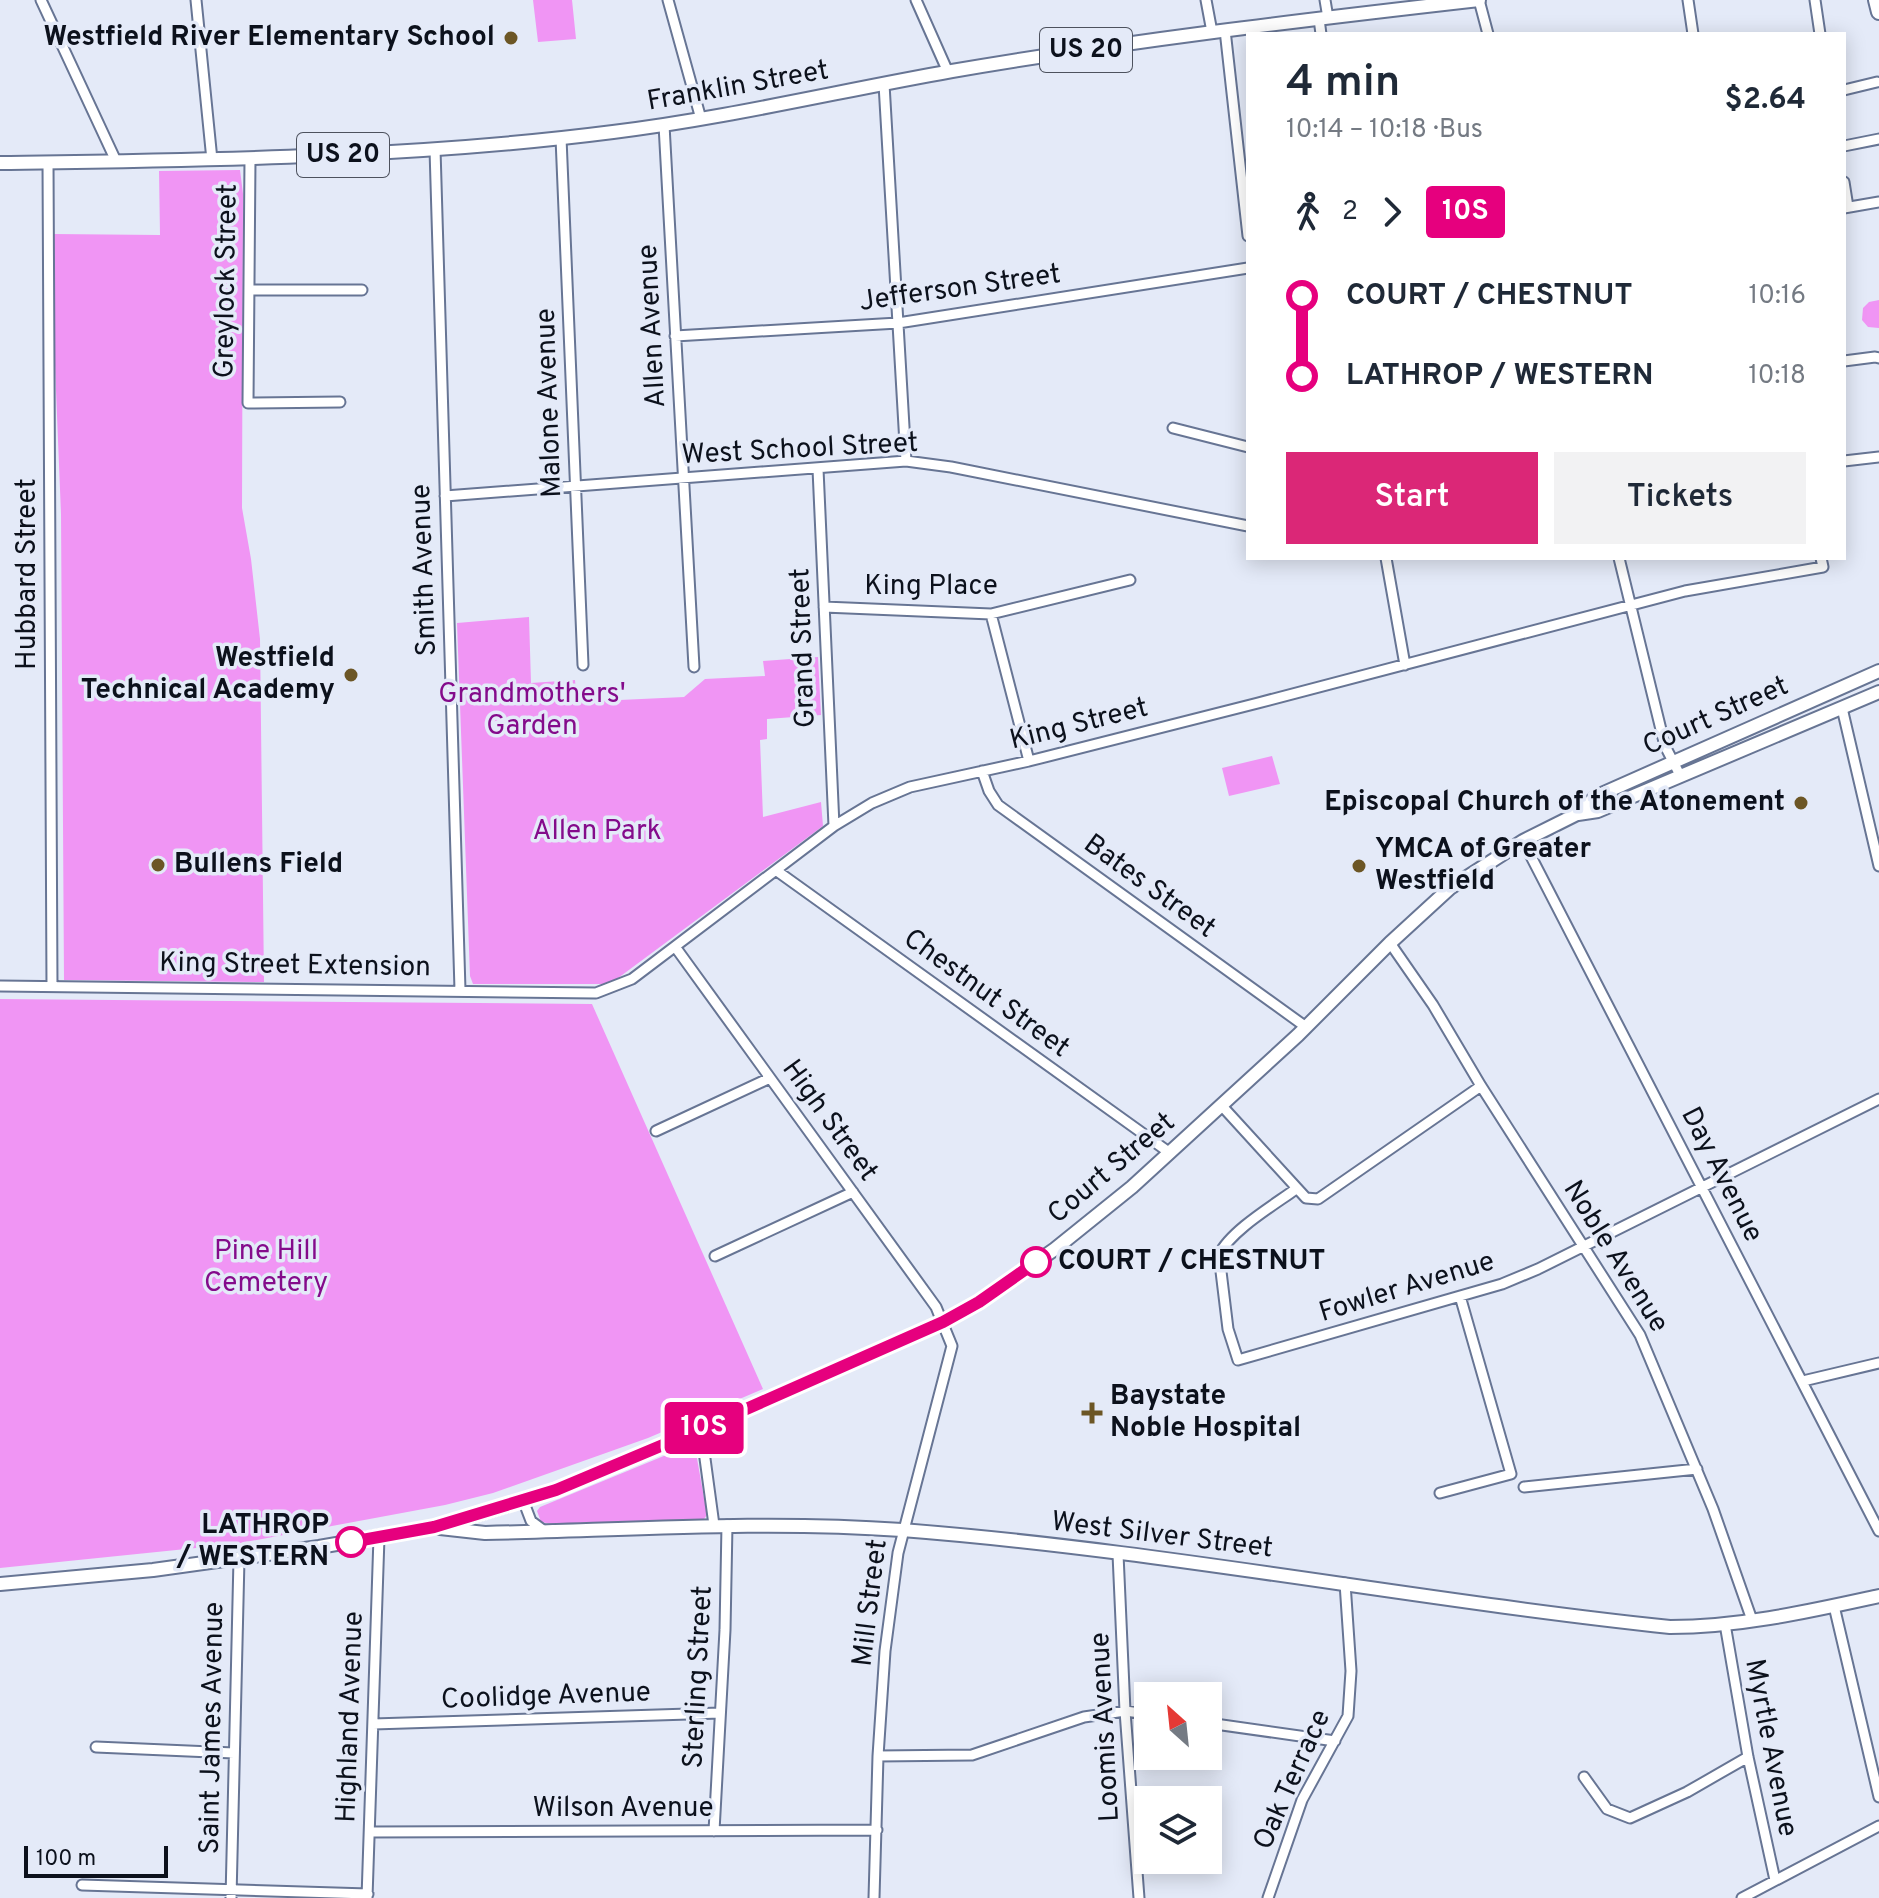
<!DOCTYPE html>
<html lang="en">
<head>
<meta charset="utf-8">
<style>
  body { margin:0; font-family:Overpass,sans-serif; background:#f2f2f3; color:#1f2937; height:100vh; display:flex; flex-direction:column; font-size:30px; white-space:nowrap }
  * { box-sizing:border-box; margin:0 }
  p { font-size:26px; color:#747a83 }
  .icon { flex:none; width:44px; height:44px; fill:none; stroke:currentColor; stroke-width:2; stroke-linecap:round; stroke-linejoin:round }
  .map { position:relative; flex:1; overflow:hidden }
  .panel { position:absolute; left:1246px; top:32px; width:600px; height:528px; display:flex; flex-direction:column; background:#fff; border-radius:0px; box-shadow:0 4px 20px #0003 }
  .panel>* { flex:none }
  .badge { padding:0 16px; border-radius:6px; font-size:28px; line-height:52px }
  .needle { width:52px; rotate:333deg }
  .controls { position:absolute; left:1134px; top:1682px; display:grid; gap:16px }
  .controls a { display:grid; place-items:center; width:88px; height:88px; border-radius:0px; background:#fff; box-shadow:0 4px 20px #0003; font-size:40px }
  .scale { position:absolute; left:24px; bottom:20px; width:144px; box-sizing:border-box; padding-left:8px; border:4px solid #0c111c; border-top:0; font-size:22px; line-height:28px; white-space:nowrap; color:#0c111c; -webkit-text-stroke:6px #e4eaf8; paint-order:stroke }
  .map>.badge { position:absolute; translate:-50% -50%; box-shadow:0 0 0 4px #fff }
  .legs { display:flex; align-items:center; gap:12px; height:88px; padding:0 40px; font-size:26px }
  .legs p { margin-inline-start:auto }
  .head { display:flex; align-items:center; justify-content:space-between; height:136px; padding:0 40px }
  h1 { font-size:44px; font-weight:600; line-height:60px }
  .action { display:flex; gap:16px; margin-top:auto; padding:16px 40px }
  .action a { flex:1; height:92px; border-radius:0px; background:#db2777; color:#fff; font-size:32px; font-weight:600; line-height:92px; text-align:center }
  .action a+a { background:#f2f2f3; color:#1f2937 }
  ul { padding:0 40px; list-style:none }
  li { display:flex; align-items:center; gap:28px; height:80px; font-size:30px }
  li i { display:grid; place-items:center; width:12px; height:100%; margin:0 10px; background:currentColor }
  li i::after { content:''; width:20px; height:20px; margin:-10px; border:6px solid; border-radius:50%; background:#fff }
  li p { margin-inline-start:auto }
  li:first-child i { background:linear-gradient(#0000 50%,currentColor 0) }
  li:last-child i { background:linear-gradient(currentColor 50%,#0000 0) }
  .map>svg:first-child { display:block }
</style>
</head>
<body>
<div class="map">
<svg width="1879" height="1898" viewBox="0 0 1879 1898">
  <rect width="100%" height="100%" fill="#e4eaf8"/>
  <path fill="#f095f4" d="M533 0H572L576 39 538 42Z
    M240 170 243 194 242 508 251 559 260 639 264 982 64 980 61 514 52 291 53 234 160 235 159 171Z
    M1879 300V328L1868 327 1862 320 1863 308 1869 302Z
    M529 617 531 683 575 680 577 702 684 697 705 679 765 676 763 661 818 657 821 715 767 719V739L760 740 763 817 821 802 823 826 610 984H473L470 976 457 623Z
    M1272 756 1280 784 1229 796 1222 768Z
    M0 999 592 1004 763 1389 648 1438 493 1493 445 1505 235 1544 0 1568Z
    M688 1446 695 1447 707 1515 704 1519 552 1524 541 1522 537 1511 540 1507Z"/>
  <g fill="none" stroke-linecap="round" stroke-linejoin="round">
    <defs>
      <path id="minor" d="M41 0 116 161
        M196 0 212 160
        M668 0 701 119
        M916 0 948 72
        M1206 0 1212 32
        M1325 0 1328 18
        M1479 0 1488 34
        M1688 0 1693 34
        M1815 0 1820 34
        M1319 19 1321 34
        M1225 30 1248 236
        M884 84 906 461
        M1844 90 1877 82
        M664 125 694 667
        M561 138 583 665
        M1844 146 1879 139
        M435 149 460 990
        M250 159 248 403 340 402
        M48 162 52 986
        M1844 182 1848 207
        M1844 208 1879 202
        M249 290H362
        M675 336 898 323 1248 268
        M1844 361 1875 357 1879 358
        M1173 428 1248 447
        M1844 461 1879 457
        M818 469 834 826
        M445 496 906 461 951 467 1248 526
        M1386 558 1405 665
        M1619 558 1665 746 1680 775
        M824 607 991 614 1130 580
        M991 614 1029 761
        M1842 708 1879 866
        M982 771 989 791 998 805 1306 1027
        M1523 841 1879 1531
        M777 871 1170 1153
        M1390 943 1433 1005 1481 1086 1640 1335 1713 1509 1752 1620
        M676 948 936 1307 952 1346 898 1553 885 1651 878 1756 874 1898
        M0 986 596 993 632 979 834 826 872 803 910 787 1029 761 1258 703 1685 591 1823 567 1821 558
        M1222 1106 1306 1198 1318 1199 1481 1086
        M656 1131 770 1078
        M1296 1189C1274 1205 1230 1231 1219 1255L1228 1329 1238 1360 1502 1284 1538 1269 1879 1099
        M715 1256 853 1192
        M1803 1381 1879 1363
        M701 1429 714 1525
        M1524 1487 1697 1469
        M1440 1493 1511 1474 1460 1296
        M523 1500 531 1521 543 1530
        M1118 1554 1125 1711 1139 1898
        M1834 1606 1879 1797
        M1725 1624 1748 1757 1775 1880
        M1208 1723 1335 1741
        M373 1724 720 1713
        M96 1747 234 1753
        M878 1756 972 1755 1084 1717 1125 1711 1148 1714
        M1584 1777 1607 1809 1630 1818 1687 1792 1748 1757
        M714 1831 725 1630 727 1525
        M370 1832 877 1830
        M82 1885 368 1894
        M231 1898 239 1559
        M367 1898 379 1537
        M1268 1898 1302 1800 1348 1716 1351 1671 1345 1583
        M1742 1898 1879 1826"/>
      <path id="major" d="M0 163C205 160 410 158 613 132 727 118 839 91 952 71 1127 41 1303 20 1479 0
        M1578 814 1598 811 1879 692
        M440 1528 485 1533C624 1530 763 1520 902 1530 1160 1550 1414 1600 1670 1627 1741 1627 1810 1611 1879 1596
        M0 1584 153 1570 319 1547 440 1526 556 1490 701 1429 943 1322 979 1302 1055 1249 1132 1187 1298 1035 1390 943 1450 888 1523 841 1577 814 1597 796 1879 671"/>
      <path id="highway" d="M1876 0 1879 12"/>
    </defs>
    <use href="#minor" stroke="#677594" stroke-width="13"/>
    <use href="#major" stroke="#677594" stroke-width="16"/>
    <use href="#highway" stroke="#677594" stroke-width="18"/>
    <use href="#minor" stroke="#fff" stroke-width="9"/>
    <use href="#major" stroke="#fff" stroke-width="12"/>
    <use href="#highway" stroke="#fff" stroke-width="14"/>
  </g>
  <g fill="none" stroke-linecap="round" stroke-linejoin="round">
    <defs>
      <path id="line-1" d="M351 1542 434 1527 556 1490 701 1429 943 1322 979 1302 1036 1262"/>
    </defs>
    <use href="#line-1" stroke="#fff" stroke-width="18"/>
    <use href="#line-1" stroke="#e6007e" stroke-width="12"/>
  </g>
  <g fill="#6c5625" stroke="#e4eaf8" stroke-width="3">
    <circle cx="511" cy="38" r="8"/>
    <circle cx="351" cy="675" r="8"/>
    <circle cx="1801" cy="803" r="8"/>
    <circle cx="158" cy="865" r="8"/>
    <circle cx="1359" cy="866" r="8"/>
    <path d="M1088 1401h8v8h8v8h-8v8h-8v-8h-8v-8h8z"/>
  </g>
  <g fill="#fff" stroke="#e6007e" stroke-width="4">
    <circle cx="1036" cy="1262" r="14"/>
    <circle cx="351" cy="1542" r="14"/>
  </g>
  <g text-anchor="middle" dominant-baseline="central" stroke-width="7" stroke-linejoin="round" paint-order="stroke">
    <g fill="#e4eaf8" stroke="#4d525e" stroke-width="2">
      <rect x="1040" y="28" width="92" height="44" rx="6"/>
      <rect x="297" y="133" width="92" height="44" rx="6"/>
    </g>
    <g font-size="26" font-weight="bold" fill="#0c111c">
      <text x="1086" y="50">US 20</text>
      <text x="343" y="155">US 20</text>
    </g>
    <g font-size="28" font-weight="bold" fill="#0c111c" stroke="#e4eaf8" text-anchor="end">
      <text x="495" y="38">Westfield River Elementary School</text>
      <text x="335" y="659">Westfield<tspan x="335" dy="32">Technical Academy</tspan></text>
      <text x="1785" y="803">Episcopal Church of the Atonement</text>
      <text x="1375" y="850" text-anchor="start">YMCA of Greater<tspan x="1375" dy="32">Westfield</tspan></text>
      <text x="174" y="865" text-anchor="start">Bullens Field</text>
      <text x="1110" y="1397" text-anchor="start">Baystate<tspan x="1110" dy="32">Noble Hospital</tspan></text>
    </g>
    <g font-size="28" fill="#0c111c" stroke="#e4eaf8">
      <text transform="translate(738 87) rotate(-10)">Franklin Street</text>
      <text transform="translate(227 281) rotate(-89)">Greylock Street</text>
      <text transform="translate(960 289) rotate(-8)">Jefferson Street</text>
      <text transform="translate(653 326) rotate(-93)">Allen Avenue</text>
      <text transform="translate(550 403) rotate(-92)">Malone Avenue</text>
      <text transform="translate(800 450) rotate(-3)">West School Street</text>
      <text transform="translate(425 570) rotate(-92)">Smith Avenue</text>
      <text transform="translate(28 574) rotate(-90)">Hubbard Street</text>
      <text x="931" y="587">King Place</text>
      <text transform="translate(804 648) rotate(-92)">Grand Street</text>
      <text transform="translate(1716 717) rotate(-24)">Court Street</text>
      <text transform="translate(1079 725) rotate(-14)">King Street</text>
      <text transform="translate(1149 887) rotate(36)">Bates Street</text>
      <text transform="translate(295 966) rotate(1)">King Street Extension</text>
      <text transform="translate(986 994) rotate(36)">Chestnut Street</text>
      <text transform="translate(829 1121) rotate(54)">High Street</text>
      <text transform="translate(1112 1169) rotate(-40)">Court Street</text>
      <text transform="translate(1721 1175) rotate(63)">Day Avenue</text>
      <text transform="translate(1615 1257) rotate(58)">Noble Avenue</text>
      <text transform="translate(1407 1288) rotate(-17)">Fowler Avenue</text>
      <text transform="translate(1162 1536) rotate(7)">West Silver Street</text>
      <text transform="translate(871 1603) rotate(-83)">Mill Street</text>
      <text transform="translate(699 1677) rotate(-87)">Sterling Street</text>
      <text transform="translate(546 1697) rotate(-2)">Coolidge Avenue</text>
      <text transform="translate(351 1717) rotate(-88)">Highland Avenue</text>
      <text transform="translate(1106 1727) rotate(-93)">Loomis Avenue</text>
      <text transform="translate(213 1728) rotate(-89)">Saint James Avenue</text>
      <text transform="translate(1770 1748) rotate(79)">Myrtle Avenue</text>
      <text transform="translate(1293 1780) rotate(-66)">Oak Terrace</text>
      <text x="623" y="1809">Wilson Avenue</text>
    </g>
    <g font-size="28" fill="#840b8b" stroke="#e4eaf8">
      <text x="532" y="695">Grandmothers'<tspan x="532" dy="32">Garden</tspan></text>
      <text x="597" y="832">Allen Park</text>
      <text x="266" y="1252">Pine Hill<tspan x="266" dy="32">Cemetery</tspan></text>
    </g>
    <g font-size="28" font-weight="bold" fill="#0c111c" stroke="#e4eaf8" text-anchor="start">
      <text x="1058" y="1262">COURT / CHESTNUT</text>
      <text x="329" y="1526" text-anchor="end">LATHROP<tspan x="329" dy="32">/ WESTERN</tspan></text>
    </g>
  </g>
</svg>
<div class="controls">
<a><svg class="needle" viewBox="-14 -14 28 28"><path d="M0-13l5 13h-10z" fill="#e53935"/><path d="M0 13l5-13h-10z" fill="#747a83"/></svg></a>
<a><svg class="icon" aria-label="layers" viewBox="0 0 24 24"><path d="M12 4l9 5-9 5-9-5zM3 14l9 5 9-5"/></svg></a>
</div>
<div class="scale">100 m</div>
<b class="badge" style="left:704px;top:1428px;background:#e6007e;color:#fff">10S</b>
<section class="panel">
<div class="head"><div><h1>4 min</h1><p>10:14 – 10:18 · Bus</p></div><b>$2.64</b></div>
<div class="legs"><svg class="icon" aria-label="walk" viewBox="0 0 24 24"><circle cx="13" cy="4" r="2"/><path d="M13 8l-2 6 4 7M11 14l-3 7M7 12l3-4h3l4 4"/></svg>2<svg class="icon" aria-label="forward" viewBox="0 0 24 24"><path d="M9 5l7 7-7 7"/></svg><b class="badge" style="background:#e6007e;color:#fff">10S</b></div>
<ul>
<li><i style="color:#e6007e"></i><b>COURT / CHESTNUT</b><p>10:16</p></li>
<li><i style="color:#e6007e"></i><b>LATHROP / WESTERN</b><p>10:18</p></li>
</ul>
<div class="action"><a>Start</a><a>Tickets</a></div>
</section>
</div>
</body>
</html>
